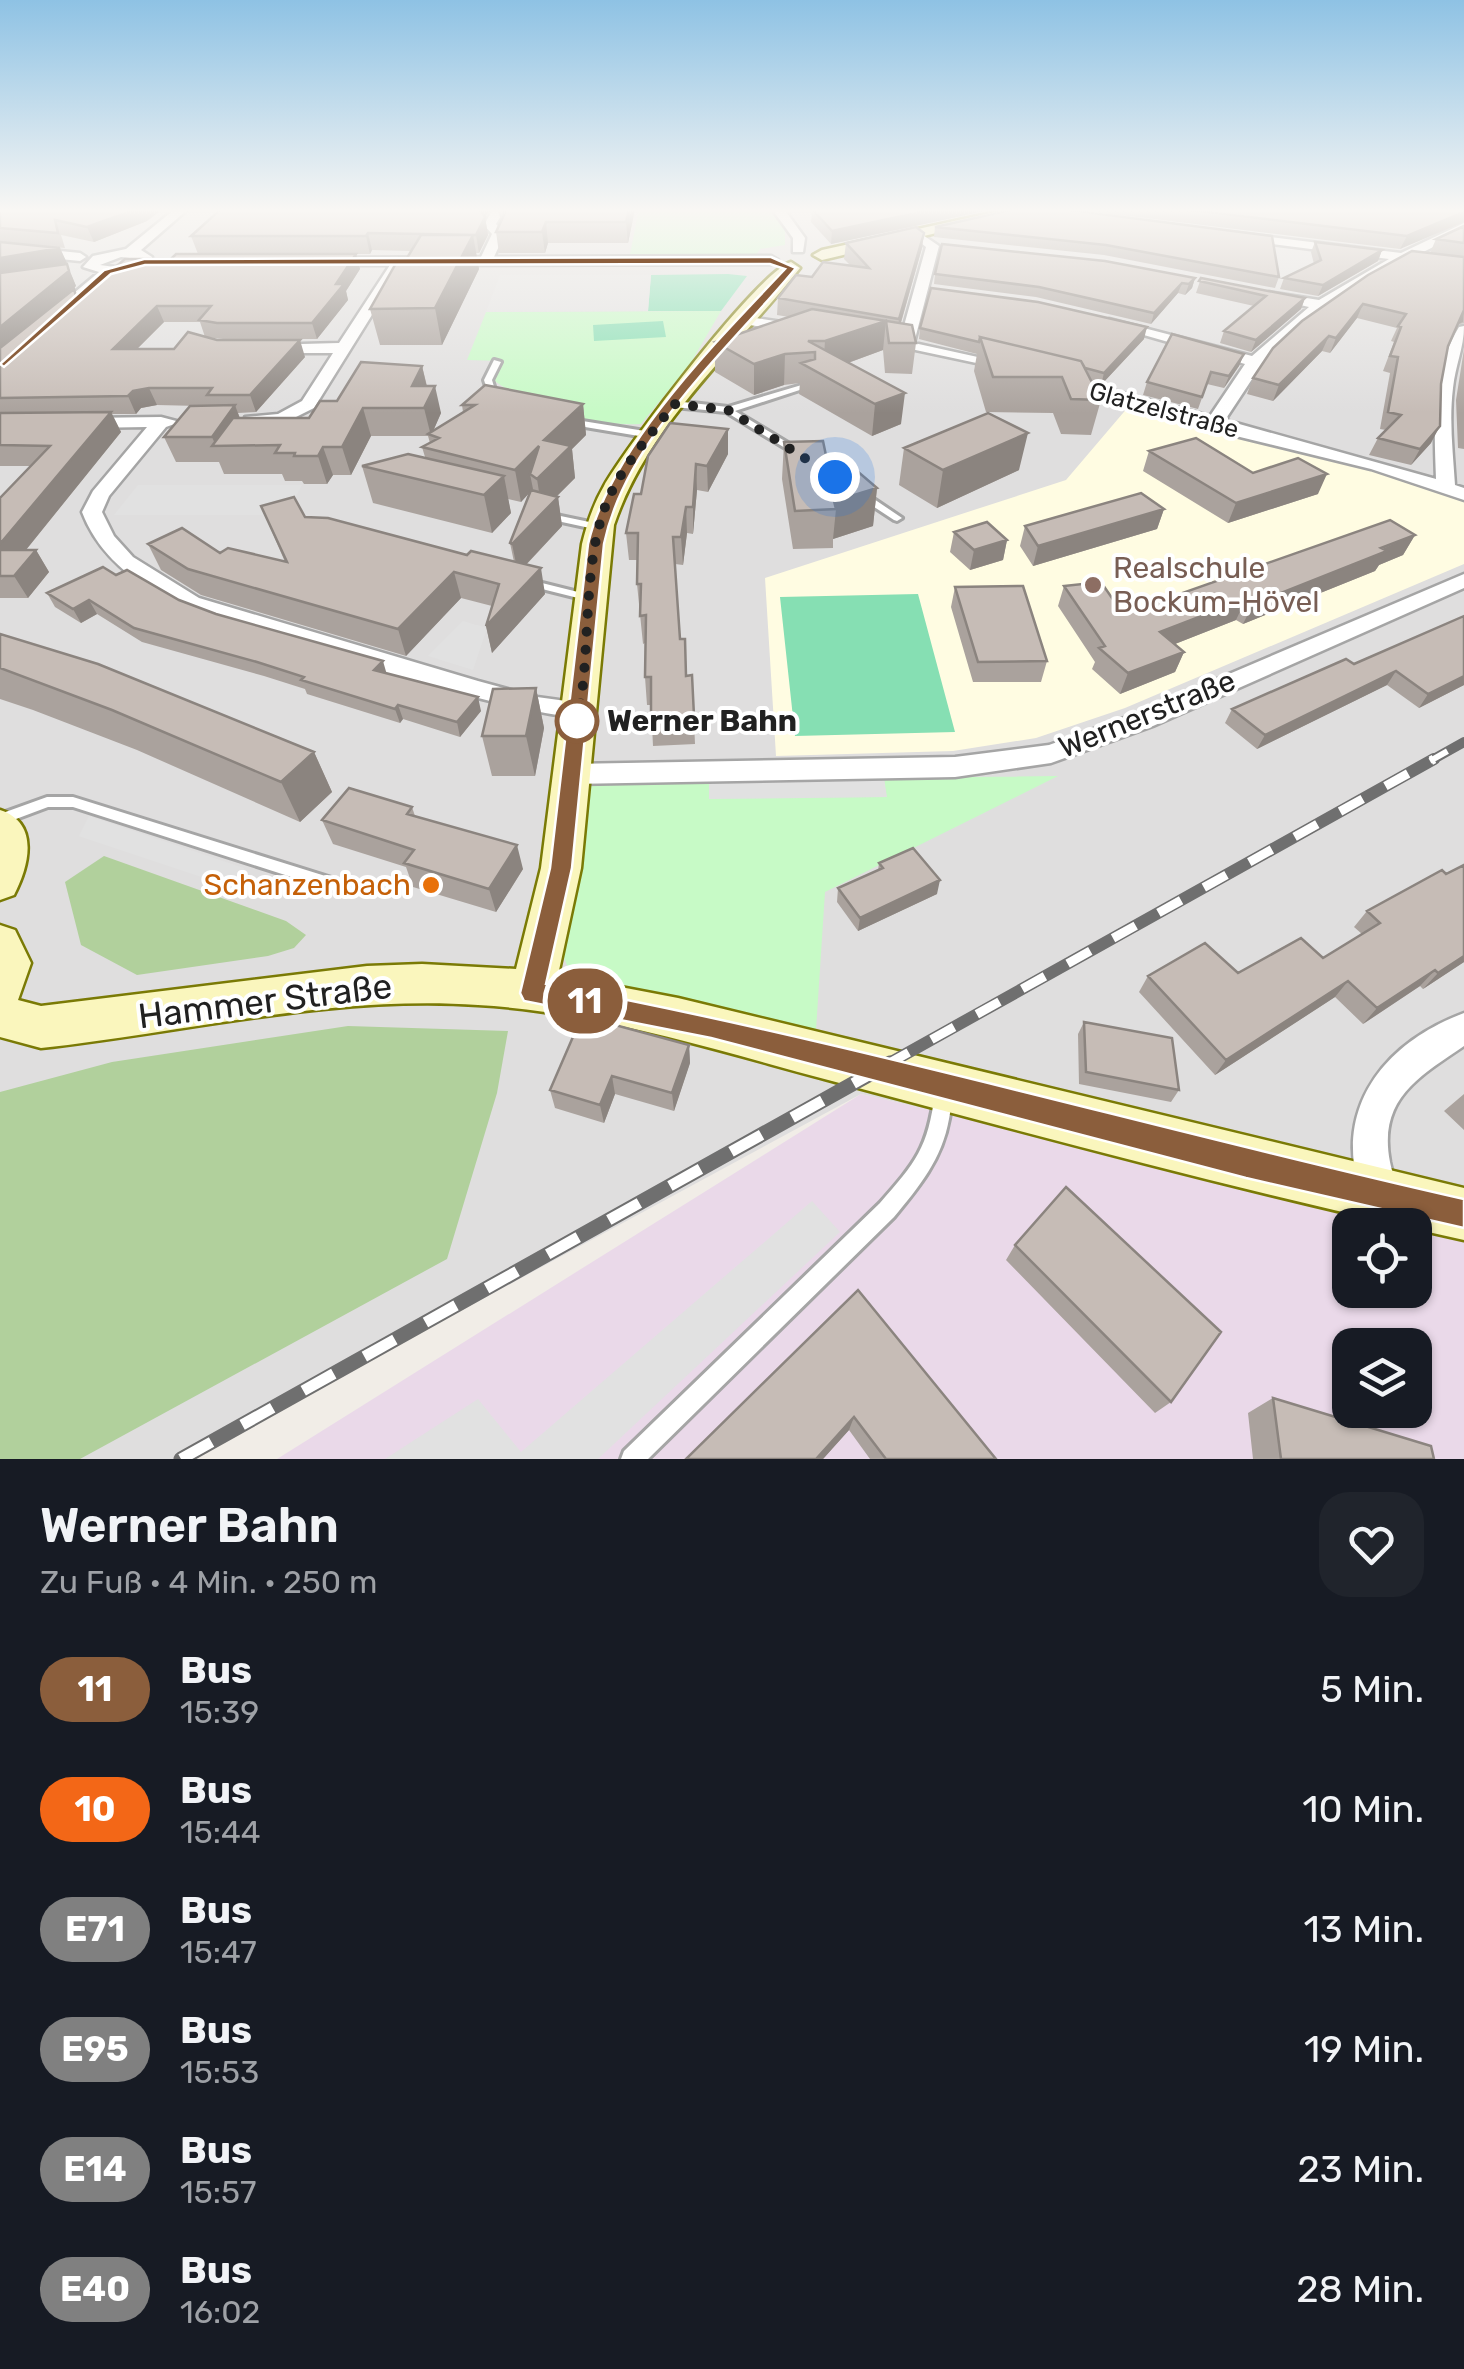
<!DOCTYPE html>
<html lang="de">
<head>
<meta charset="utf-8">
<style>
  body { margin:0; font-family:Rubik,sans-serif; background:#20242c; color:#f1f3f6; height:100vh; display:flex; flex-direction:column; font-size:38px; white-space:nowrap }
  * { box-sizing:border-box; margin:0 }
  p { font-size:32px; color:#9ea1a6 }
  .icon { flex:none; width:55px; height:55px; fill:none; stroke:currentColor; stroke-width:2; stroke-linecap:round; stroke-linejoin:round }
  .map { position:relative; height:1459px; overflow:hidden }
  .side { display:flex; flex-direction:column; background:#171b24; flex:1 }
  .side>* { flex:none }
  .badge { padding:0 20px; border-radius:32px; font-size:35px; line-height:65px }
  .tools { position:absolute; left:1332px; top:1208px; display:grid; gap:20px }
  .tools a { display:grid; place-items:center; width:100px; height:100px; border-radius:20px; background:#171b24; box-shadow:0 2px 8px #0004; font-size:50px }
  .you { position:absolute; width:50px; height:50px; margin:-25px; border:8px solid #fff; border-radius:50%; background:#1a73e8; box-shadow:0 0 0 15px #1a73e833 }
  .map>.badge { position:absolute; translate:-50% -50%; box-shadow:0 0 0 5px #fff }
  .round { display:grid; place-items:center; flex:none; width:105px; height:105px; border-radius:30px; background:#20242c }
  .headline { display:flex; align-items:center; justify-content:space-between; height:170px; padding:0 40px }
  h1 { font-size:48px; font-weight:600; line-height:75px }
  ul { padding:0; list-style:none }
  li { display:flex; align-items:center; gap:30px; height:120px; padding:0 40px }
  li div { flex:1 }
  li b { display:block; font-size:38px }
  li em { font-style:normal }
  li .badge { min-width:110px; font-weight:700; text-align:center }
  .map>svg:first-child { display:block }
</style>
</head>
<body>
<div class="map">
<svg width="1464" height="1459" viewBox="0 0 1464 1459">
  <rect width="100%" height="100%" fill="#f1ede7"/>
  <path fill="#dfdede" d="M0 209H1464V1234L861 1094 187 1459H0Z"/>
  <path fill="#ead9e9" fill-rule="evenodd" d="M861 1094 1464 1234V1459H277ZM1350 1225H1415V1290H1350ZM1350 1345H1415V1410H1350Z"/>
  <path fill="#fffce2" d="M1129 406 1407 477 1464 498V564L1125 708 1036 738 953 751 776 756 765 578 1066 480Z"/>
  <path fill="#b1d09c" d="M104 856 286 921 306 935 294 948 268 956 137 975 81 945 65 882Z
    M348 1026 508 1031 497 1093 447 1259 80 1459H0V1092L112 1062Z"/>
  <path fill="#c7fac6" d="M639 209H769L785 228V245L760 249 754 258 629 259Z
    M721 311 690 364 641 424C591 427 533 408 493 380L503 361 467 360 486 312Z
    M1058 776 825 892 816 1030 580 978 568 968 563 955 582 782 709 779V798L886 797 884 778Z"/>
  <path fill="#86dfb3" d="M728 274 747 276 721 311H648L651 275Z
    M663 321 666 337 594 341 593 325Z
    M918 594 955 732 795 736 780 597Z"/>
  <path fill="#e1e1e1" d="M500 275H651L648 311 486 312Z
    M138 485H302L286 515H114Z
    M463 621 487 628 473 670 428 656Z
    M884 778 887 797 709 799V779Z
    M89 816 244 868 238 889 79 836Z
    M812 1201 840 1232 598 1459H385L478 1399 521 1452Z"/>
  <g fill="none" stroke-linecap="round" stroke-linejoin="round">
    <defs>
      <path id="lane" d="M494 360 501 362 492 380 496 393 503 398 499 400 489 396 484 380Z
        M805 384 812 386 735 411 798 449 799 451 795 454 726 412 674 407 670 404 674 401 728 407Z
        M570 419 651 432 655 435 651 438 567 424 566 422Z
        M862 492 865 493 902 518 897 521 894 520 859 497 857 495Z
        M551 514 599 524 604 527 599 530 548 519V515Z
        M534 581 594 596 595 598 590 601 530 586V582Z
        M47 797H73L335 879 340 881 342 885 340 889 335 891 73 807H48L0 825V814Z
        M944 1085 950 1087C953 1098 951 1108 949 1119 942 1159 919 1187 894 1217L648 1459H621L624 1451 880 1203C916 1162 928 1148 935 1093L938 1087Z"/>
      <path id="street" d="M175 209H188L141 250 152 257V263L112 274 59 320H49V314L99 272 83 267 93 256 126 249ZM121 257 138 259 115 267 100 265Z
        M493 209H505L496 224 505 233 494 257 771 256 778 260 771 264 403 265 314 408 282 424 245 425V417L278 414 302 401 333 353H270L265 351V345L339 343 390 265H326L321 264V258L481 257 492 234 484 225Z
        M772 209H784L805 238 803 252H793V238Z
        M1464 223V232L1417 255 1464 261V269L1405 261 1360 286 1293 333 1264 361 1225 420 1436 479C1434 425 1431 374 1459 327L1464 326C1464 348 1455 366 1453 388 1449 420 1453 453 1455 485L1464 488V500L1371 469 1207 429 1205 425 1058 383 1066 378 1210 416 1245 364 1109 325V319L1252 356 1309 307 1269 298V292L1319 300 1389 259 1240 240 1236 233 1401 253Z
        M917 231 939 246 914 343 1014 365V371L878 342 886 337 900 340 926 247 911 235Z
        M0 245 80 253 86 257 80 261 0 253Z
        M742 316 802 325 809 329 802 333 737 323V317Z
        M161 417 180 422 166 427 109 496 102 512 114 536 133 557 199 598 478 681 537 697 588 704 591 710 588 716C547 728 204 621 158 594 124 574 96 549 82 512L93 491 147 427 86 428 77 423 86 418Z
        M1464 574V588L1153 726 1051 763 955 777 571 784 562 781 558 774 562 767 571 764 955 757 1049 745 1135 714Z
        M1464 1013V1046C1417 1078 1378 1100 1390 1162 1394 1180 1399 1191 1392 1208L1379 1213 1366 1208C1328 1117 1377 1046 1464 1013Z"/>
      <path id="secondary" d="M1009 209H1038L822 260 813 255 822 250Z
        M791 262 800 268C736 349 648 424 614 525L581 868 558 975 678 998 1464 1188V1240L1415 1229V1225H1398C1208 1182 1020 1131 832 1081 715 1050 598 1012 478 1005 331 995 186 1032 41 1048L0 1037V925L15 930 31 963 18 1000 41 1006 367 966 422 964 516 969 541 868 582 544C587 524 593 505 604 486 625 448 757 273 791 262Z
        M0 810C40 823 29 866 14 895L0 900Z"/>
    </defs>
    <use href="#lane" stroke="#a5a5a5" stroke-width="6"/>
    <use href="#street" stroke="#a5a5a5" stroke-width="5"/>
    <use href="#secondary" stroke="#7a7a05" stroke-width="5"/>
    <use href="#lane" fill="#fff" fill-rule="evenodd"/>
    <use href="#street" fill="#fff" fill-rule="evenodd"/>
    <use href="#secondary" fill="#faf6bd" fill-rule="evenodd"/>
    <defs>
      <path id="rail-far2" d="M1430 761 1464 742"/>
      <path id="rail-far1" d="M886 1065 1434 759"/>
      <path id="rail" d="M181 1459 890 1063"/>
    </defs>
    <use href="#rail-far2" stroke="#6f6f6f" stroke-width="10"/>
    <use href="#rail-far1" stroke="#6f6f6f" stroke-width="12"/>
    <use href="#rail" stroke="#6f6f6f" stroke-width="15"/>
    <use href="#rail-far2" stroke="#fff" stroke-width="6" stroke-dasharray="20" stroke-linecap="butt"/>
    <use href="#rail-far1" stroke="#fff" stroke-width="9" stroke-dasharray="26" stroke-linecap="butt"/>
    <use href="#rail" stroke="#fff" stroke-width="11" stroke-dasharray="35" stroke-linecap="butt"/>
  </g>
  <path fill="#aaa29d" d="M0 209 147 221 94 242 61 235 65 248 3 243 60 248 76 286 63 298H79L171 259 198 254 191 236 485 217 488 235 479 253H476L479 269 442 345H380L370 309 411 251 372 250 370 254H356L360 269 346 291 348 300 317 339H223L205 337 200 322H164L137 349H174L217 340 305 357 256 412 238 413 240 418H309L337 401 422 366 427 386 441 413 433 431 463 412 462 405 583 404 586 435 572 449 575 478 556 497H558L562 526 526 565 545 594 492 653 486 626 492 606 461 598 406 656 201 595 161 570 148 544 285 562 261 506 467 555 514 562 510 543 529 493 521 502 508 499 511 513 492 533 373 503 362 466 425 457 422 447 430 443 428 436H371L351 475H333L327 484H304L302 481H285L282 474H224L219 462H176L164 437 199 406 157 405 141 408 136 414H112L121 432 26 550H36L49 572 28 598H0V498L30 466H0Z
    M498 209H635L628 243H548L545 253H499L496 232 501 222Z
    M812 209H994L831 244 811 222Z
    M1015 209 1279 277 1275 288 1104 255 934 237 935 227Z
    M1072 209H1464L1400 249Z
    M1464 226V323L1457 325 1448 346 1431 443 1411 465 1369 455 1378 438 1386 430 1380 429 1390 373 1383 371 1394 342 1391 341 1397 328 1357 318 1330 353 1322 351 1273 401 1247 394 1253 378 1430 253 1436 239Z
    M1315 242 1382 250 1378 261 1318 296 1280 289 1284 278 1314 264 1311 252Z
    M846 243 922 248 901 323 916 343 912 374 885 373 883 350 848 363 901 424 872 436 799 394 800 383 784 385 754 395 715 372V342L789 317 777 315 778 298 812 277 851 266 844 259Z
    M935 274 1195 278 1192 288 1185 295 1178 293 1151 324 1036 297 934 284Z
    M1201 278 1305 298 1301 309 1251 352 1220 343 1224 331 1254 306 1196 293Z
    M920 328 1144 339 1101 385 1092 383 1101 400 1091 435 1061 434 1053 413 986 412 974 371 977 354 919 339Z
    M1464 349V449L1458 448 1456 400Z
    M1244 354 1239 366 1224 388 1207 384 1198 409 1143 395 1147 382Z
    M728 429V454L708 492 697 490 693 534 687 533 683 565 675 564 680 639 686 676 692 675 695 744 653 746 651 705H647L645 677V643L643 644 637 584V560H629L626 533Z
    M784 442 877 488 873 526 833 539V548L793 549 782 479Z
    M904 448 1019 470 937 508 899 485Z
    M1149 451 1318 494 1228 523 1143 471Z
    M1164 509 1157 529 1033 566 1020 546 1025 526Z
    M954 532 1007 540 1003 560 970 570 950 552Z
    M1415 535 1403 555 1379 565 1375 571 1243 624 1236 620 1175 644 1184 652 1175 672 1120 694 1092 669 1095 662 1058 606 1064 586 1123 614Z
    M116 575 216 614 386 673 481 711 460 737 403 719 400 723 307 694 305 689 264 676 142 642 97 614 81 623 55 607 47 593Z
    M955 587 1047 661 1041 682H973L951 607Z
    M0 634 314 752 332 792 300 822 137 750 33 710 0 699Z
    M1354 664 1464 685 1419 708 1387 685 1257 749 1225 723 1232 709Z
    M536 688 544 728 535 776H492L482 736Z
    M412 807 415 816 523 869 496 912 413 887 406 867 333 844 322 820Z
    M879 863 937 894 858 931 837 902 838 888 878 871Z
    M1367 911 1464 962 1423 989 1420 986 1363 1024 1335 997 1215 1075 1139 992 1148 976 1238 973 1323 958 1362 934 1354 927Z
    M1084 1022 1179 1090 1171 1102 1079 1084 1078 1034Z
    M689 1045 690 1063 674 1111 615 1094 604 1123 555 1108 550 1090Z
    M1464 1094V1130L1444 1111Z
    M1015 1245 1171 1402 1155 1413 1006 1260Z
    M858 1290 996 1459H870L849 1430 823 1459H686Z
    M1273 1398 1434 1459H1253L1248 1413Z"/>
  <path fill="#8b847f" d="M137 209H163L147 221 94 242 87 227Z
    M478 209H491L485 217 488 235 479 253 476 235Z
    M629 209H635L628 243 626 222Z
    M935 209H994L831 244 832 231Z
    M1464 212V222L1400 249 1407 236Z
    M546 222 548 243 545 253 542 232Z
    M368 233 372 250 370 254 366 236Z
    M924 233 922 248 897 336 899 319Z
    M473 235 479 269 442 345 435 308Z
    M60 248 67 263 0 275V258Z
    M1382 250 1378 261 1318 296 1323 285Z
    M356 254 360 269 346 291 348 300 317 339 312 323Z
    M67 264 76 286 0 351V327Z
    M1195 278 1192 288 1185 295 1189 284Z
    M1182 283 1178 293 1151 324 1154 313Z
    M1305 298 1301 309 1251 352 1256 340Z
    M1363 304 1357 318 1330 353 1336 338Z
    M157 306 164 322 120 366 113 349Z
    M1464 310 1463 322 1456 325Z
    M886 321 883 350 823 372 825 341Z
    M1147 327 1144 339 1101 385 1104 373Z
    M1329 336 1322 351 1273 401 1279 385Z
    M300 340 305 357 256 412 250 395Z
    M785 354 784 385 754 395V364Z
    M1244 354 1239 366 1224 388 1229 376Z
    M422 366 428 392 412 386Z
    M435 386 441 413 431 436 424 408Z
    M149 388 157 405 141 408 136 414 128 396 133 391Z
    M905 393 901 424 872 436 875 404Z
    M583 404 586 435 572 449 575 478 542 511 537 479 530 474 533 489 521 502 515 470 544 440Z
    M235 405 244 430 216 446 212 437Z
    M363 408 371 436 351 475 342 447Z
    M111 412 121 432 8 572 0 559V544Z
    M1440 426 1431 443 1411 465 1420 449Z
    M728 429V454L708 492 707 466Z
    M1028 433 1019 470 937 508 943 470Z
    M323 447 333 475 327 484 318 456Z
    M696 464 697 490 693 534V507Z
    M1327 474 1318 494 1228 523 1236 503Z
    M504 476 511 513 492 533 484 495Z
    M877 488 873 526 833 539 836 509 834 501Z
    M558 497 562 526 518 573 512 544Z
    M686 507 687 533 683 565 681 537Z
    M1164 509 1157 529 1033 566 1038 546Z
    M1415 535 1403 555 1379 565 1375 571 1243 624 1253 604Z
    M1007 540 1003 560 970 570 974 550Z
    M36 550 49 572 28 598 14 576Z
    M541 568 545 594 492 653 486 626Z
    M454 572 461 598 406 656 398 629Z
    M1246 599 1236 620 1152 653 1160 632Z
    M89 600 97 614 81 623 73 609Z
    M1184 652 1175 672 1120 694 1128 673Z
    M383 661 387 675 374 670Z
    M1396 671 1387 685 1257 749 1265 735Z
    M1464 676V685L1419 708 1428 694Z
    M536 688 544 728 535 776 526 736Z
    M478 697 481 711 460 737 457 722Z
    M398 705 403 719 400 723 395 709Z
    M314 752 332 792 300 822 281 782Z
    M517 845 523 869 496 912 489 889Z
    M940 880 937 894 858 931 860 918Z
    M1464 956V962L1423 989 1438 973Z
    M1435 970 1420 986 1363 1024 1377 1008Z
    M1348 981 1335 997 1215 1075 1226 1060Z
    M689 1045 690 1063 674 1111 672 1093Z
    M612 1076 615 1094 604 1123 600 1105Z
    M854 1417 849 1430 823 1459H816Z"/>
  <path fill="#c6bcb6" stroke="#8b847f" stroke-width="2.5" d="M0 209H137L87 227 55 220 58 233 0 228Z
    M221 209H479L485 217 476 235 368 233 366 236H191Z
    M502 209H629L626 222H546L542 232H496L505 213Z
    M812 209H935L832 231Z
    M1015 209H1061L1272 236 1279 277 1106 245 935 227Z
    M1182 209H1464V212L1407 236Z
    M1464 226V243L1436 239Z
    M916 227 924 233 899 319 778 298 796 275 812 277 823 262 869 268 846 243Z
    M421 235H473L435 308 370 309 399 258H407Z
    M0 242 60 248 0 258Z
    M1315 242 1382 250 1323 285 1284 278 1321 260Z
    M942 244 1105 261 1195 278 1189 284 1182 283 1154 313 1039 287 935 274Z
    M1412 251 1464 257V310L1448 346 1441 384 1440 426 1420 449 1378 438 1401 415 1388 412 1398 357 1390 356 1401 327 1398 326 1406 314 1363 304 1336 338 1329 336 1279 385 1253 378 1273 348 1302 321 1368 275Z
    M176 254H356L336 284H344L312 323H217L199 320 211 306H157L113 349H174L188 332 217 340H300L250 395H207L212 388H149L133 391 128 396 0 398V348L74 289 77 300 125 259H171Z
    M67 264 69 271 0 327V273Z
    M1201 278 1305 298 1256 340 1224 331 1266 296 1199 281Z
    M931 288 1038 302 1147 327 1104 373 1085 368 1081 361 980 337 979 342 920 328Z
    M812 309 912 325 916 343H889L886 321 825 341H808L905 393 875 404 801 363 815 359V352L785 354 754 364 715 342Z
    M1172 334 1244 354 1229 376 1211 372 1202 397 1147 382Z
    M980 337 1081 361 1101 400 1071 399 1062 377H993Z
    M361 362 422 366 412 386H435L424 408H363L342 447H323L318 456H294L295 453H275L280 445 212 446 233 418H309L320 401H337Z
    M485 385 583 404 544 440 571 446 537 479 530 474 539 446 515 470 422 447 439 438 428 434 475 405H462Z
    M235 405 212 437H164L190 406Z
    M111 412 0 544V498L50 446 0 445V413Z
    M988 413 1028 433 943 470 904 448Z
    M670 423 728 429 707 466 696 464 693 507H686L681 537H673L680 639H685L686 676 692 675 694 716 651 718V677H645L646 615 640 616 641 584H637L638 533H626L634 494H641L648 456Z
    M1196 438 1253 473 1298 458 1327 474 1236 503 1149 451Z
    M823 441 828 465 849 464 877 488 834 501 836 509 795 511 784 442Z
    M408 454 504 476 484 495 362 466Z
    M531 490 558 497 512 544 510 543Z
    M1141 493 1164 509 1038 546 1025 526Z
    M294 497 305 517 328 518 467 555 471 551 541 568 486 626 499 584 454 572 398 629 188 569 148 544 182 528 220 553 228 548 287 562 261 506Z
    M1390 520 1415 535 1381 548 1387 551 1253 604 1246 599 1160 632 1184 652 1128 673 1099 648 1105 646 1064 586 1101 582 1123 614Z
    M987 522 1007 540 974 550 954 532Z
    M0 550H36L14 576H0Z
    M103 567 116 575 127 570 179 600 216 614 383 661 374 670 478 697 457 722 398 705 395 709 301 680 304 677 257 662 134 628 89 600 73 609 47 593Z
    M1023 586 1047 661 978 662 955 587Z
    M1464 616V676L1428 694 1396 671 1265 735 1232 709 1346 659 1354 664Z
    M0 634 98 664 314 752 281 782 112 710 0 668Z
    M536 688 526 736H482L493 689Z
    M349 788 412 807 407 814 517 845 489 889 404 863 414 850 322 820Z
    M913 848 940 880 860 918 838 888 883 868 879 863Z
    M1464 865V956L1438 973 1435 970 1377 1008 1348 981 1226 1060 1148 976 1205 943 1238 973 1301 938 1323 958 1380 923 1367 911 1442 870 1446 874Z
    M582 1016 689 1045 672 1093 612 1076 600 1105 550 1090Z
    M1084 1022 1172 1038 1179 1090 1086 1072Z
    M1066 1187 1221 1332 1171 1402 1015 1245Z
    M858 1290 996 1459H886L854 1417 816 1459H686Z
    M1273 1398 1431 1446 1434 1459H1281Z"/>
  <linearGradient id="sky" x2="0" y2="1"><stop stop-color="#8ec2e4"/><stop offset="0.51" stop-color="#f9f7f4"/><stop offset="1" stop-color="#f9f7f4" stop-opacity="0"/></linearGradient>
  <rect width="1464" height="413" fill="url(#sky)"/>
  <path fill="#8b5e3c" stroke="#fff" stroke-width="2.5" d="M771 257 796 268C729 349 626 438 604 544L572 868 546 984C855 1042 1158 1130 1464 1199V1228L1246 1178 711 1038 524 1001 520 993 550 868 588 544C611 446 716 342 785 269L770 264 145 265 111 274 4 367 0 364 104 270 144 259Z"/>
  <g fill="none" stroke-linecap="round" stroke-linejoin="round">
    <path stroke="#212121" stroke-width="10" stroke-dasharray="0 18" d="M577 721C591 664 582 575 603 513 616 472 649 438 674 404L728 410 835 477"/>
  </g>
  <circle fill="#8d6e63" stroke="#fff" stroke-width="4" cx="1093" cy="585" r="10"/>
  <circle fill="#fff" stroke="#8b5e3c" stroke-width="5" cx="577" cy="721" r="20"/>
  <circle fill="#e8710a" stroke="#fff" stroke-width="4" cx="431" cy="885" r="10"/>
  <g text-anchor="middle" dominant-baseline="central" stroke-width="8" stroke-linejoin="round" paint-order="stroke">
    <g font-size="25" fill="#212121" stroke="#fff">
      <text transform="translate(1164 410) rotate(15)">Glatzelstraße</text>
    </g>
    <g font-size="30" fill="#785e54" stroke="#fff" text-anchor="start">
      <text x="1113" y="568">Realschule<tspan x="1113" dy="34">Bockum-Hövel</tspan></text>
    </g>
    <g font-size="30" fill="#212121" stroke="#fff">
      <text transform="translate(1147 714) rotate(-22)">Wernerstraße</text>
    </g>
    <g font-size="30" font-weight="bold" fill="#212121" stroke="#fff" text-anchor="start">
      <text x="607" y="721">Werner Bahn</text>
    </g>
    <g font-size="30" fill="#c56008" stroke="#fff" text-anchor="end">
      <text x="411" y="885">Schanzenbach</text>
    </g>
    <g font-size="35" fill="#212121" stroke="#fff">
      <text transform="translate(265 1001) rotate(-7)">Hammer Straße</text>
    </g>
  </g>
</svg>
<div class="tools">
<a><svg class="icon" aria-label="locate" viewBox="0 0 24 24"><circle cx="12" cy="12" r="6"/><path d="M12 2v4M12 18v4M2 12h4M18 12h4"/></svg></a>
<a><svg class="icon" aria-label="layers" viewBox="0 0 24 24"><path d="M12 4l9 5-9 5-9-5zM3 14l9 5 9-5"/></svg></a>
</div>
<div class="you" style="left:835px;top:477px"></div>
<b class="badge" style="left:585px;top:1001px;background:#8b5e3c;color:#fff">11</b>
</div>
<section class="side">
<div class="headline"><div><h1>Werner Bahn</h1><p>Zu Fuß · 4 Min. · 250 m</p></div><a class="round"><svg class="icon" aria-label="heart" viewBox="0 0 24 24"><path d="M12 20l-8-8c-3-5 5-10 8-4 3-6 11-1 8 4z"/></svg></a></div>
<ul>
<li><span class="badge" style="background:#8b5e3c;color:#fff">11</span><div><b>Bus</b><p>15:39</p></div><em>5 Min.</em></li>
<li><span class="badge" style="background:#f36717;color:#fff">10</span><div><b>Bus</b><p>15:44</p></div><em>10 Min.</em></li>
<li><span class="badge" style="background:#808080;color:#fff">E71</span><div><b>Bus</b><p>15:47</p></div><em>13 Min.</em></li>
<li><span class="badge" style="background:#808080;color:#fff">E95</span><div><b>Bus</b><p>15:53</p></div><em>19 Min.</em></li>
<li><span class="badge" style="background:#808080;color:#fff">E14</span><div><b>Bus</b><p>15:57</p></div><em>23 Min.</em></li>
<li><span class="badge" style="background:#808080;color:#fff">E40</span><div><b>Bus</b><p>16:02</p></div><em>28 Min.</em></li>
</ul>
</section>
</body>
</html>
